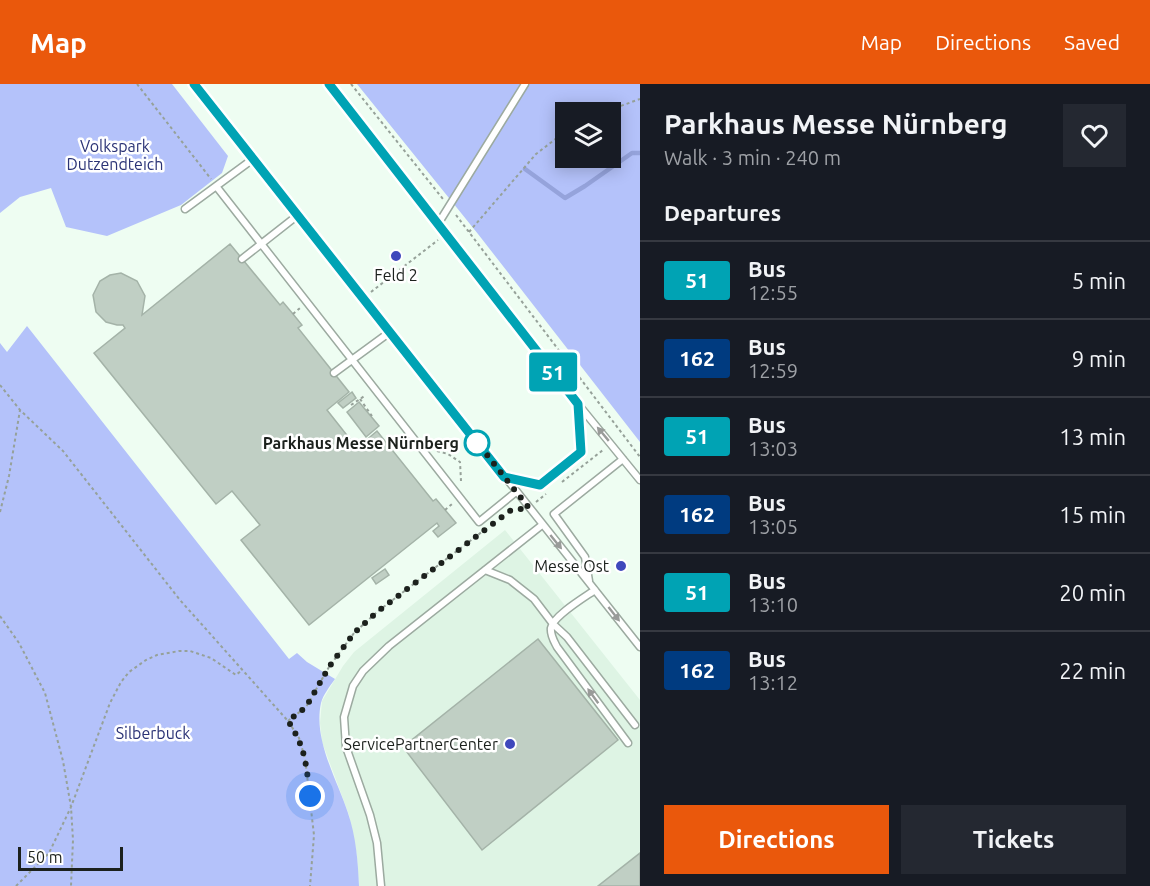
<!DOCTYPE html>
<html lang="en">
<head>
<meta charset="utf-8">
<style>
  body { margin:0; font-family:Ubuntu,sans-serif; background:#242831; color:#f1f3f6; height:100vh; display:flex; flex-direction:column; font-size:22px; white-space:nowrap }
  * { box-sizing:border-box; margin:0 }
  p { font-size:20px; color:#9ea1a6 }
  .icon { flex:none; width:33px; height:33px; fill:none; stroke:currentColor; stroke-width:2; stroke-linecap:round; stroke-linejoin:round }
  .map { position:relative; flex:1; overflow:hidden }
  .sheet { display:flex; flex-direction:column; background:#171b24; width:510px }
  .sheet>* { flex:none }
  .badge { padding:0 12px; border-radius:4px; font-size:21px; line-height:39px }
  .controls { position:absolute; left:555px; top:18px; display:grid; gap:12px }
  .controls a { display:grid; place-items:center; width:66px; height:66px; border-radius:0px; background:#171b24; box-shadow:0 3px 15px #0003; font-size:30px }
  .scale { position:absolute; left:18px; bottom:15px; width:105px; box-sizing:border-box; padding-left:6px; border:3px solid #1c211d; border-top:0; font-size:16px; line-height:21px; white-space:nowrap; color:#1c211d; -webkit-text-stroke:4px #fff; paint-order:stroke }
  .you { position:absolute; width:30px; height:30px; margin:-15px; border:4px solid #fff; border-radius:50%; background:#1a73e8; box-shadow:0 0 0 9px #1a73e833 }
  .map>.badge { position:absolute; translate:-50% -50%; box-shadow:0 0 0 3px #fff }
  h2 { padding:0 24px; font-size:22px; line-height:54px }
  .round { display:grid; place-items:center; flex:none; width:63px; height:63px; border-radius:0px; background:#242831 }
  .summary { display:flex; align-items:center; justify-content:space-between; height:102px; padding:0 24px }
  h1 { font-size:28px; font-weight:700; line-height:45px }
  .action { display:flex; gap:12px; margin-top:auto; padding:12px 24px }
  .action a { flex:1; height:69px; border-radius:0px; background:#ea580c; color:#fff; font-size:24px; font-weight:700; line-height:69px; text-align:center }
  .action a+a { background:#242831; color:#f1f3f6 }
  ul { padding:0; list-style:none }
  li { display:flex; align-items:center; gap:18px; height:78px; padding:0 24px; border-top:2px solid #363941 }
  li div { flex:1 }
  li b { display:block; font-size:22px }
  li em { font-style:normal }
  li .badge { min-width:66px; font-weight:700; text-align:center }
  header { display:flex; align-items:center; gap:36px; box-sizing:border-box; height:84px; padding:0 30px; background:#ea580c; color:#fff }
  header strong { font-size:28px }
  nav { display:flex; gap:33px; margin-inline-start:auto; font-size:21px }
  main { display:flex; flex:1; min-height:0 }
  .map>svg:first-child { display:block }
</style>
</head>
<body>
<header>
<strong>Map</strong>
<nav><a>Map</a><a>Directions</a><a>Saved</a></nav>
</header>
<main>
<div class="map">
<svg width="640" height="802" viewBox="0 0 640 802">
  <rect width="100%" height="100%" fill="#eefdf2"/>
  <path fill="#def4e4" d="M505 446 640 616V802H359L357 772 349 731 322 658 320 639 322 617 343 582 354 568Z"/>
  <path fill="#b4c2fa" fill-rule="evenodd" d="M0 0H172L228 72 222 89 181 121 107 152 66 143 51 104 20 113 0 129Z
    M357 0H640V358L478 150ZM566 28H610V74H566Z
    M27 242 289 575 297 569 307 578 335 595C330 602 323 611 321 619 313 656 337 695 348 729 356 753 358 777 359 802H0V259L7 268Z"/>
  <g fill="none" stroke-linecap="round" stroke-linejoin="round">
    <path stroke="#95a3db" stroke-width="4.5" d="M525 85 565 114 585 102 632 69H640"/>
  </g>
  <path fill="#c0cfc4" stroke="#a4b3a8" stroke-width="1.5" d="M230 160 280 221 283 218 293 230 302 241 298 244 349 308 327 326 357 364 377 347 433 417 436 415 456 439 438 453 433 447 439 442 437 439 309 541 241 456 260 441 232 407 216 420 94 269 125 244 123 241H117L106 238 96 228 93 211 100 197 110 191 121 189 137 197 145 212 142 231Z
    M352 308 356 314 343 324 338 319Z
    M359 318 379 342 366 353 347 328Z
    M385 485 389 491 376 500 372 494Z
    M538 555 618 656 482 766 403 663Z
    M640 769V802H598Z"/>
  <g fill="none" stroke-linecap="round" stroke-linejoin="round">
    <defs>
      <path id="lane" d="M194 0 640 563
        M329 0 578 320 640 396
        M216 102 479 438 516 408
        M185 125 253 75
        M438 140 525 0
        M242 175 298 131
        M334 289 390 248
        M505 393 540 401 581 368 578 320
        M485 486 510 496 534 515 553 540 567 553 635 641
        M589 497 585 473 554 430 623 375
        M595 506C585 513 553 532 551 544 550 551 554 557 557 563L628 659
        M381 802 377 759 370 731 346 663 344 633 353 602 363 587 389 562 542 441"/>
    </defs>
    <use href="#lane" stroke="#9caaa0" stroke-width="9"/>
    <path stroke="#96a199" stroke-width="2" stroke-dasharray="3 3" stroke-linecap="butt" d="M137 0 211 95
      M351 0 443 115
      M604 28 640 15
      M456 131 640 373
      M469 148 536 70 566 47
      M371 208 438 156
      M293 230 300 224
      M0 301 20 326 63 367 180 516 288 637 299 654 305 674 314 751 310 802
      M360 315 372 332
      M351 321 366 311
      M437 367 448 370 460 378 461 397
      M562 398 603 366
      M536 418 546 410
      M445 426 452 420
      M0 428 9 392 20 326
      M0 532 19 559 45 609 63 677 71 723 73 756 71 802
      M288 637 306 623 329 583 354 549 377 528 483 447
      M16 802 49 769 71 723 110 619 121 598 129 588 146 576 157 571 179 567H190L211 574 236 591 242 586"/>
    <use href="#lane" stroke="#fff" stroke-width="6"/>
  </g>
  <defs><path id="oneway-solid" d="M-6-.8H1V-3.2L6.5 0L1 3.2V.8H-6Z" transform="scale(1.5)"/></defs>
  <g fill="#999b99">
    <use href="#oneway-solid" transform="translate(603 350) rotate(-130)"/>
    <use href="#oneway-solid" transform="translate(556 458) rotate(51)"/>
    <use href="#oneway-solid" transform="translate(614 530) rotate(52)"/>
    <use href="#oneway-solid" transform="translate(593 612) rotate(-126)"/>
  </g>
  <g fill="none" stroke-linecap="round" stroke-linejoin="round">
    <defs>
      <path id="line" d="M194 0 504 393 540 401 581 368 578 320 329 0"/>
    </defs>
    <use href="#line" stroke="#fff" stroke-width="14"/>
    <use href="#line" stroke="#00a3b4" stroke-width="9"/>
    <path stroke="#1c211d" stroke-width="6" stroke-dasharray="0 10.8" d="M310 712C306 681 306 664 288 637L306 623 329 583 354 549 377 528 511 426 529 424 476 357 477 359"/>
  </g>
  <g fill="#3f48bc" stroke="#fff" stroke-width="2">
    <circle cx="396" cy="172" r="6"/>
    <circle cx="621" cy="482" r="6"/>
    <circle cx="510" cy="660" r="6"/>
  </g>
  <circle fill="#fff" stroke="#00a3b4" stroke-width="3" cx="477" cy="359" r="12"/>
  <g text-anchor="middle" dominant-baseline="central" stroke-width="5" stroke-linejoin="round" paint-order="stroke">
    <g font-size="16" fill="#2b3376" stroke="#fff">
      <text x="115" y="62">Volkspark<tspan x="115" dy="18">Dutzendteich</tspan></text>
      <text x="153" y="649">Silberbuck</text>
    </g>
    <g font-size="16" fill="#1c211d" stroke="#fff" text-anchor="end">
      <text x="396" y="191" text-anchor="middle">Feld 2</text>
      <text x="609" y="482">Messe Ost</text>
      <text x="498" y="660">ServicePartnerCenter</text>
    </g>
    <g font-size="16" font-weight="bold" fill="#1c211d" stroke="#fff" text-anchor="end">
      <text x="459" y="359">Parkhaus Messe Nürnberg</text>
    </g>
  </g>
</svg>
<div class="controls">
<a><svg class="icon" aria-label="layers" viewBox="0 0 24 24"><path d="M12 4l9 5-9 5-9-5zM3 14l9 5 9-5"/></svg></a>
</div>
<div class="scale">50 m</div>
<div class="you" style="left:310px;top:712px"></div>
<b class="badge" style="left:553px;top:288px;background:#00a3b4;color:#fff">51</b>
</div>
<section class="sheet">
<div class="summary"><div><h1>Parkhaus Messe Nürnberg</h1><p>Walk · 3 min · 240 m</p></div><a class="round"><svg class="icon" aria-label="heart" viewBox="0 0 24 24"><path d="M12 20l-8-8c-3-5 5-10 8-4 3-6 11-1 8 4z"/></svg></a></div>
<h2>Departures</h2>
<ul>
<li><span class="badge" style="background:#00a3b4;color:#fff">51</span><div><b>Bus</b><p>12:55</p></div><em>5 min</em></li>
<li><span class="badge" style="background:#003b80;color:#fff">162</span><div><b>Bus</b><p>12:59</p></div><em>9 min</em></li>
<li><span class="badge" style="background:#00a3b4;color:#fff">51</span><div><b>Bus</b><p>13:03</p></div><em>13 min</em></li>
<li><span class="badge" style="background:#003b80;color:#fff">162</span><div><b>Bus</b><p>13:05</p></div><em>15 min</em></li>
<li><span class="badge" style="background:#00a3b4;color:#fff">51</span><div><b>Bus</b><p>13:10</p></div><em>20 min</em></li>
<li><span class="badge" style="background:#003b80;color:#fff">162</span><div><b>Bus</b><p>13:12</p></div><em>22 min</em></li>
</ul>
<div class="action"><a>Directions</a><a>Tickets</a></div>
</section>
</main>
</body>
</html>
